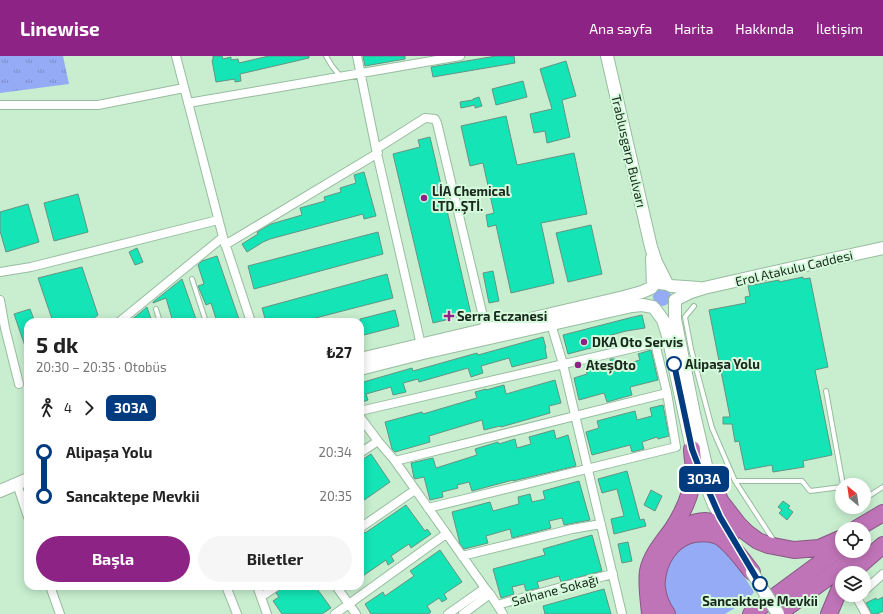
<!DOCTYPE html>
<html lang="tr">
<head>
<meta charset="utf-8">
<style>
  body { margin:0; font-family:"Exo 2",sans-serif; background:#f6f6f6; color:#222; height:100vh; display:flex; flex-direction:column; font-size:15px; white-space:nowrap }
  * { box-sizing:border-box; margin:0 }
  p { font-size:13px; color:#767676 }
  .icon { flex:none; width:22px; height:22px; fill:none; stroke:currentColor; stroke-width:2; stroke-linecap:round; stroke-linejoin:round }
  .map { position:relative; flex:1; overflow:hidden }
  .panel { position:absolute; left:24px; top:262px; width:340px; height:272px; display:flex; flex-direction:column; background:#fff; border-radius:12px; box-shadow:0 2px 10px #0003 }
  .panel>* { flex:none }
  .badge { padding:0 8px; border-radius:6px; font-size:14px; line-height:26px }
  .needle { width:26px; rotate:331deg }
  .tools { position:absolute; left:835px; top:422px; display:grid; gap:8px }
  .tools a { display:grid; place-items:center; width:36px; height:36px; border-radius:50%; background:#fff; box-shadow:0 2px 10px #0003; font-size:20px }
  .map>.badge { position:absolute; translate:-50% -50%; box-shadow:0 0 0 2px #fff }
  .legs { display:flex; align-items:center; gap:6px; height:44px; padding:0 12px; font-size:13px }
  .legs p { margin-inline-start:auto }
  .head { display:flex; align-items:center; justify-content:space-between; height:68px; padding:0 12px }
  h1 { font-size:22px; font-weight:700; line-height:30px }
  .cta { display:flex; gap:8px; margin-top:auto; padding:8px 12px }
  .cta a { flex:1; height:46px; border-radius:24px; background:#8e2386; color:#fff; font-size:16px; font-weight:700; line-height:46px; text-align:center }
  .cta a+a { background:#f6f6f6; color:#222 }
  ul { padding:0 12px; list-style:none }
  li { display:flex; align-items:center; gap:14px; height:44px; font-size:15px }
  li i { display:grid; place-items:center; width:6px; height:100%; margin:0 5px; background:currentColor }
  li i::after { content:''; width:10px; height:10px; margin:-5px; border:3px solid; border-radius:50%; background:#fff }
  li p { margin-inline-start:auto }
  li:first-child i { background:linear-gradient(#0000 50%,currentColor 0) }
  li:last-child i { background:linear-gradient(currentColor 50%,#0000 0) }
  header { display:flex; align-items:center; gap:24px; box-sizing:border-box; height:56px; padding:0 20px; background:#8e2386; color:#fff }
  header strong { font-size:19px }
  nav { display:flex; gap:22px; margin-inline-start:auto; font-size:14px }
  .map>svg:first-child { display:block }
</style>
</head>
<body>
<header>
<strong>Linewise</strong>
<nav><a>Ana sayfa</a><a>Harita</a><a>Hakkında</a><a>İletişim</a></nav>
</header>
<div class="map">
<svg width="883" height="558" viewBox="0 0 883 558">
  <defs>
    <pattern id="park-tufts" width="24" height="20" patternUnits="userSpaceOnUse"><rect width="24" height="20" fill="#96abf6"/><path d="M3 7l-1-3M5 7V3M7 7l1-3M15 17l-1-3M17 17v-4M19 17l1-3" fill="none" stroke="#7a8bc7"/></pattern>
  </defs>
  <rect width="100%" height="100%" fill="#c8eecf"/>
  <path fill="#96abf6" d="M653 241a9 9 0 1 1 18 0a9 9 0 1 1-18 0Z
    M703 480 726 492 754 536 748 544 725 558H670L662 543 667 499Z"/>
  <path fill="url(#park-tufts)" d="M0 0H63L69 28 0 37Z"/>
  <path fill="#14e4b6" stroke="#649483" d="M213 0H222L223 3 231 1V4L238 3 239 7 269 0H309V2L240 18 241 25 235 26V23L216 26 212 4H213Z
    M363 0H405V3L365 10Z
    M496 0H514L515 7 433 21 431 11Z
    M566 5 576 40 562 44 570 81 547 87 545 75 534 77 530 58 552 53 540 13Z
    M523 25 527 41 496 49 492 33Z
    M479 41 482 50 475 52V49L461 52 460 46 473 44V43Z
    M506 60 517 109 574 97 587 158 541 167 554 227 511 237 496 169 488 171 486 159 494 157 483 107 470 110 461 70Z
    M430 81 471 258 433 267 393 98 420 91 418 84Z
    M364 116 376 160 364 163 363 158 270 183 263 186 247 196 242 188 258 178 257 176 271 168 302 159 300 152 325 145 324 141 341 136 340 132 356 127 354 119Z
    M78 138 88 176 54 185 44 147Z
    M28 148 39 186 6 196 0 175V156Z
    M591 169 602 218 568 226 556 177Z
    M378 176 383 198 254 233 248 210Z
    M137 192 143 206 135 209 129 196Z
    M217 200 240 266H217L211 247 206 249 198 230 204 228 198 209 202 205Z
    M82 211 98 259 89 266H53L38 222Z
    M493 215 499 245 489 247 483 217Z
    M387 218 393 242 300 266H266L262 252Z
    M803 221V223L810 222 828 311 815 314 832 399 803 405 804 411 773 416 772 409 745 414 739 385 735 386 732 368H723V361H730L709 254 746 247 745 241 750 240 748 230 779 224V226Z
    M182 223 197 266H173L166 242 153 247V246Z
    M147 251 152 266H129Z
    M30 253 35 266H28V296H27L14 258Z
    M395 254 399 270 360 280V263Z
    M642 259 645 272 626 275 604 281 606 288 568 298 563 279 629 262Z
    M543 281 546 292H545L547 302 512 311 509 302 481 310 483 317 471 321 468 312 419 326 418 323 403 327 406 336 393 339 391 331 366 338 368 344 360 347V327L412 312 413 315 477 297 478 299Z
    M651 294 658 324 630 331 632 339 607 346 604 337 579 344 574 322 587 318 585 310 597 306 600 315 612 312 610 303H617L618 310 640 304 638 298Z
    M555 324 561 347 549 350 550 357 501 371 500 370 484 374 482 364 429 380 430 386 395 396 392 393 385 366 422 356 423 358 477 342 475 336 486 333V334L504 329 506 338Z
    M663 349 669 380 658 383 657 381 642 386 644 393 632 396 630 389 592 399 586 376 599 372 597 365 635 355 637 364 652 360 650 352Z
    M554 374 556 383 568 379 576 410 513 425V424L472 435 469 426 457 429 458 432 442 436 443 441 430 444 424 421 415 423 414 422 411 407 433 402 436 412 477 399 475 393 498 386 499 388 515 383 517 392 531 388 529 381Z
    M371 398 390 426 360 447V405Z
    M627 415 640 464 644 463 646 470 614 478 611 463 624 460 617 433 602 437 598 423Z
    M579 425 590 464 564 469 562 462 549 465 551 472 512 482 510 473 486 480 488 487 464 493 460 488 452 456 490 446 493 455 519 448 518 441 530 438 532 446 545 443 543 435Z
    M651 434 662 440 655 455 644 449Z
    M783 445 790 450 788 452 793 456 787 464 779 457 782 454 778 451Z
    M406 449 425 475 427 473 431 478 411 492 409 488 391 500 394 505 388 509 386 504 360 522V477L364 476 365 477Z
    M592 479 602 515 561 526 559 520 537 526 539 532 526 535 524 528 512 531 514 538 501 542 493 513 545 499 543 493Z
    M628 486 632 505 622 507 618 488Z
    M440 494 462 526 444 538 447 543 442 546 439 542 427 550 431 556 428 558H371L365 548 383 536 385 540 414 520 410 515Z
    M282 530H315L331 552 322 558H282L273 545 279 541 276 537 280 534Z
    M604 533 611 558H545L543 550Z
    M883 541V555L877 558H872L866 547 876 542 877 544Z"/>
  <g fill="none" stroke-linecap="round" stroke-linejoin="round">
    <defs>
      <path id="lane" d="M326 0 332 10 341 21
        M192 223 206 266
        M694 250 685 261 691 293 712 372 735 425 774 485
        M156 253 160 266
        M826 335 843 429
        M735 425H802L810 435 842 431
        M864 443 883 431"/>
      <path id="street" d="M176 0 223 181 251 266
        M357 0 376 93 421 289
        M188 47 460 0
        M0 49H98L184 32
        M376 93 425 62 435 63 437 67 486 273
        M225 189 378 97
        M0 216 31 211 218 164
        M0 244 5 272 19 328
        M119 266 223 181
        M551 268 563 308 622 558
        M360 355 655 287 667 337 676 391 428 452
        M360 361 378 385 395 405 485 532 490 538 503 558
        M360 397 378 385
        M395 405 667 337
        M17 428 28 461
        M360 472 415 434
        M462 500 572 473 601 468
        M50 530 60 558
        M226 530 237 558
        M257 530 267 558
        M336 530 356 558
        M864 535 883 518
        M859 539 857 542 866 558
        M261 541 277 530
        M497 549 576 527 613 518
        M335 558 446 478
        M448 558 485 532
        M463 558 490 538"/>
      <path id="secondary" d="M607 0 651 191 656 206 667 228
        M652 202 653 230
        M660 227 667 228 671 230 699 232
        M675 244 691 236 704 232 819 206 883 192
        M675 247V263L694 358 708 418
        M655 253 663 264 668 280 692 393 714 449 728 473
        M360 303 624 241 642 236 651 232
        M360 313 423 297 632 250 642 249 653 251
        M0 435 28 423"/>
      <path id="highway" d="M710 424 721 446 738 468 747 477 758 485 768 489 794 494 819 492 842 482
        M856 473 883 457
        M676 476C688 469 701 461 716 467 721 470 726 475 731 479
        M859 510 883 489
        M650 558C649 545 646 528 648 515 651 500 662 487 671 475 684 456 692 438 694 415 694 408 692 400 692 393
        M667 558C662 551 658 541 657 532 656 527 657 522 658 517 662 498 675 482 694 478 701 477 711 477 718 480 730 486 744 506 752 516
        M751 558 842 491
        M778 558 864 495
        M829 558 840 532 842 529"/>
    </defs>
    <use href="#lane" stroke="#97bc9f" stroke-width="6"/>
    <use href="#street" stroke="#97bc9f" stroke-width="10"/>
    <use href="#secondary" stroke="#97bc9f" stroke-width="14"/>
    <use href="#highway" stroke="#865982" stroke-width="18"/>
    <use href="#lane" stroke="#fff" stroke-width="4"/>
    <use href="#street" stroke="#fff" stroke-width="8"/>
    <use href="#secondary" stroke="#fff" stroke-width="12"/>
    <use href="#highway" stroke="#c074b8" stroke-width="16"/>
    <defs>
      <path id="secondary-bridge" d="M752 516 778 558"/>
    </defs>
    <use href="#secondary-bridge" stroke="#97bc9f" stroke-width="14" stroke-linecap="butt"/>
    <use href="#secondary-bridge" stroke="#fff" stroke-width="12"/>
  </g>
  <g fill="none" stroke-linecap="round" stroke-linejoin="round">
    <defs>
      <path id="line-1" d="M674 308 692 393 705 427 720 461 760 528"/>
    </defs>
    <use href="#line-1" stroke="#fff" stroke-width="9"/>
    <use href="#line-1" stroke="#003b80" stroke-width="6"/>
  </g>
  <g fill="#8e2386" stroke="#d5fbdc" stroke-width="1.5">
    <circle cx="424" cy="142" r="4"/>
    <path d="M447 254h4v4h4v4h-4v4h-4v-4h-4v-4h4z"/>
    <circle cx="584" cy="286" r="4"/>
    <circle cx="578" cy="309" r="4"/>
  </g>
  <g fill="#fff" stroke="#003b80" stroke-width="2">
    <circle cx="674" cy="308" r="7"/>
    <circle cx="760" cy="528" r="7"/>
  </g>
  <g text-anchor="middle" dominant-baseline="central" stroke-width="4" stroke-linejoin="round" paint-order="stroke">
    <g font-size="13" fill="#1a281d" stroke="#d5fbdc">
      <text transform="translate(629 95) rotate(77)">Trablusgarp Bulvarı</text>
      <text transform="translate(794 212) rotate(-13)">Erol Atakulu Caddesi</text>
      <text transform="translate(555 534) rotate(-15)">Salhane Sokağı</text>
    </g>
    <g font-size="13" font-weight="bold" fill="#1a281d" stroke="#d5fbdc" text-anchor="start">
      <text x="432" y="135">LİA Chemical<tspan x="432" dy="15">LTD..ŞTİ.</tspan></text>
      <text x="457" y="260">Serra Eczanesi</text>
      <text x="592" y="286">DKA Oto Servis</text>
      <text x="586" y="309">AteşOto</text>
    </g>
    <g font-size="13" font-weight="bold" fill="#1a281d" stroke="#d5fbdc" text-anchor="start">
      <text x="685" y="308">Alipaşa Yolu</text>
      <text x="760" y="545" text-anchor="middle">Sancaktepe Mevkii</text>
    </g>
  </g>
</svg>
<div class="tools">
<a><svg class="needle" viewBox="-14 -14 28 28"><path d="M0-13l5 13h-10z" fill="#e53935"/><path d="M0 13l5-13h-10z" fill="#767676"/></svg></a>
<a><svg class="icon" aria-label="locate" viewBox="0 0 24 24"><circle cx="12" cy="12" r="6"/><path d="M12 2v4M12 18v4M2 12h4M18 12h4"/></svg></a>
<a><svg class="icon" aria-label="layers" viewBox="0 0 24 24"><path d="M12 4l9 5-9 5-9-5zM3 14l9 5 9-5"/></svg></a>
</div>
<b class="badge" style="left:704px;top:423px;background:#003b80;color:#fff">303A</b>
<section class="panel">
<div class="head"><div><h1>5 dk</h1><p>20:30 – 20:35 · Otobüs</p></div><b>₺27</b></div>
<div class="legs"><svg class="icon" aria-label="walk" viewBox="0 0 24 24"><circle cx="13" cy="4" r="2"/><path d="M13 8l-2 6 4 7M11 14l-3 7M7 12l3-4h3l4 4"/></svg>4<svg class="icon" aria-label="forward" viewBox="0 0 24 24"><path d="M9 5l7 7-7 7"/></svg><b class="badge" style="background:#003b80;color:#fff">303A</b></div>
<ul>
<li><i style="color:#003b80"></i><b>Alipaşa Yolu</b><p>20:34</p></li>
<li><i style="color:#003b80"></i><b>Sancaktepe Mevkii</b><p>20:35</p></li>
</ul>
<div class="cta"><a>Başla</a><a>Biletler</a></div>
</section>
</div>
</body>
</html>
